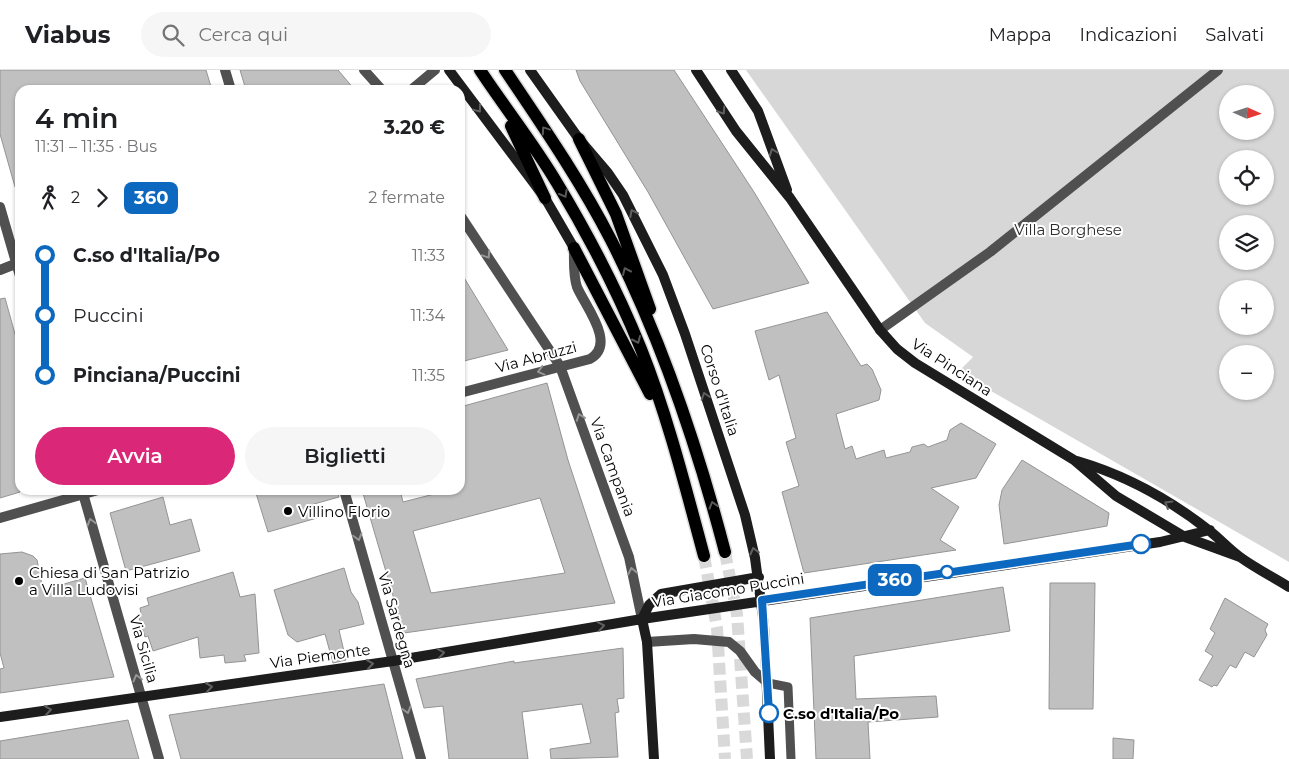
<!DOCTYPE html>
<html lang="it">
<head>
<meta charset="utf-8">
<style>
  body { margin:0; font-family:Montserrat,sans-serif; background:#f6f6f6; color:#202124; height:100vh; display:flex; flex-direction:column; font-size:19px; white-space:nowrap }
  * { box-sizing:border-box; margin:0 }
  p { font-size:16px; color:#757577 }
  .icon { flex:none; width:28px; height:28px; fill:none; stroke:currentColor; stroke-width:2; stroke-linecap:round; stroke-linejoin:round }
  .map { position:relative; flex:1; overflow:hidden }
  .panel { position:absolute; left:15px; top:15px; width:450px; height:410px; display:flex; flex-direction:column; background:#fff; border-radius:15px; box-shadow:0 1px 4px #0004 }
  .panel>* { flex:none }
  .badge { padding:0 10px; border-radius:8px; font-size:18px; line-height:32px }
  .needle { width:32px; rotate:93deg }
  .fabs { position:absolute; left:1219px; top:15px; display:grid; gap:10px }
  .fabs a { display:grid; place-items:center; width:55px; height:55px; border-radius:50%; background:#fff; box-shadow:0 1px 4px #0004; font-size:25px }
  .map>.badge { position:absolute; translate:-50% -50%; box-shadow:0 0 0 2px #fff }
  .legs { display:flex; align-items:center; gap:8px; height:55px; padding:0 20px; font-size:16px }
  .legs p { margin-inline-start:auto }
  .head { display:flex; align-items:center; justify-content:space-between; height:85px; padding:0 20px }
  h1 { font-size:28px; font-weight:600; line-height:38px }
  .button { display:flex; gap:10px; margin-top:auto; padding:10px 20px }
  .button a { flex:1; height:58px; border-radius:30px; background:#db2777; color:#fff; font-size:20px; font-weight:600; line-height:58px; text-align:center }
  .button a+a { background:#f6f6f6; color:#202124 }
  ul { padding:0 20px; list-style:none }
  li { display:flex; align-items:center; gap:18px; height:60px; font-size:19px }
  li i { display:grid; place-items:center; width:8px; height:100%; margin:0 6px; background:currentColor }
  li i::after { content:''; width:12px; height:12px; margin:-6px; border:4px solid; border-radius:50%; background:#fff }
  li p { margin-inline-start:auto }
  li:first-child i { background:linear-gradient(#0000 50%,currentColor 0) }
  li:last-child i { background:linear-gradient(currentColor 50%,#0000 0) }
  header { display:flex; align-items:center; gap:30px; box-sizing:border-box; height:70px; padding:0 25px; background:#fff; border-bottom:1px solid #e0e0e0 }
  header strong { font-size:24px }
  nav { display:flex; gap:28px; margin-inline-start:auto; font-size:18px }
  .search { width:350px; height:45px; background:#f6f6f6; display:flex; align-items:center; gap:12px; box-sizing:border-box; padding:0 18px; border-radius:28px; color:#757577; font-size:19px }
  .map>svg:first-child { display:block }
</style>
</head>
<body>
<header>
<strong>Viabus</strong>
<div class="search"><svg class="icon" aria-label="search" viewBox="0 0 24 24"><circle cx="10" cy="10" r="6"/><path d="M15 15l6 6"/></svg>Cerca qui</div>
<nav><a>Mappa</a><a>Indicazioni</a><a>Salvati</a></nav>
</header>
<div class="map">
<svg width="1289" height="689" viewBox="0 0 1289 689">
  <rect width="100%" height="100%" fill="#fff"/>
  <path fill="#d7d7d7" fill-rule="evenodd" d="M746 0H1289V492L958 302 973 287 925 253ZM1228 24H1265V61H1228ZM1228 89H1265V126H1228ZM1228 154H1265V191H1228ZM1228 219H1265V256H1228ZM1228 284H1265V321H1228Z"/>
  <path fill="#c0c0c0" stroke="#949494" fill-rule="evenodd" d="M0 0H206L212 20H20V117H15L0 64Z
    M240 0H338L355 20H246Z
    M576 0H674L754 122 809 213 713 239 648 122 580 11Z
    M460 201 508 280 460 292Z
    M5 228 20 282V422L0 428V229Z
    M827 242 861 296 867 294 872 299 881 320 879 330 836 344 845 379 852 376 856 389 884 380 886 388 910 382 912 377 924 374 928 377 947 370 950 360 961 353 996 374 976 408 931 418 959 437 940 470 956 480 804 503 782 422 799 416 786 372 796 368 779 305 769 310 755 261Z
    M547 313 568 390 615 533 404 563 362 420H400L403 432 450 420H460V337ZM540 428 565 503 431 523 413 461Z
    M1022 390 1109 443 1107 456 1004 474 999 435 1002 420Z
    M255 420H337L339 427 314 434 317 448 268 462Z
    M163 427 170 455 191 449 200 481 126 501 110 443Z
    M22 482 33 486 37 490 43 520 85 508 114 607 0 623V599L4 598 0 583V484Z
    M344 498 351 522 358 532 364 554 339 560 346 590 333 593 325 564 297 572 288 565 274 520Z
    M233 502 240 527 255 524 259 583 244 585 246 591 225 593 224 585 200 588 198 567 153 581 148 566 145 567 138 545 141 544 140 538 149 535 147 528Z
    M1050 513H1095L1093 639H1049Z
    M1003 517 1010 561 854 586 856 629 936 626 938 647 868 652 870 689H816L810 548Z
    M1225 528 1268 554 1265 560 1267 565 1254 587 1245 582 1236 598 1230 595 1217 616 1214 615 1212 617 1199 610 1213 586 1205 581 1215 563 1210 559Z
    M623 578 624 628 617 629 619 642 615 643 618 687 551 689 550 679 591 673 582 634 522 642 528 689H449L443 636 424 638 416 609 514 591V593Z
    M384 614 403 689H181L169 645Z
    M128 650 139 689H0V671Z
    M1113 668 1134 670 1133 689H1113Z"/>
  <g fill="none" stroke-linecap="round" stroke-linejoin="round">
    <path stroke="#d9d9d9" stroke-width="12" stroke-dasharray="12 6" stroke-linecap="butt" d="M725 482 737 544 747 689
      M704 486 717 558 725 689"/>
    <defs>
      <path id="primary" d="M480 0C505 38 534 74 557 113 589 166 618 222 641 279 667 344 686 419 704 486
        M505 0C542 55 580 110 611 170 661 268 697 375 725 482
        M511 56 545 128
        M579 69 616 144 650 239
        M574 178 650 324"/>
    </defs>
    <use href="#primary" stroke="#dbdbdb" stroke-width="15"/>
    <path stroke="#505050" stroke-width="9" d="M768 613 788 617 791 689"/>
    <path stroke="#505050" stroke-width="10" d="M225 0 231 20
      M364 0 382 20
      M411 20 435 0
      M0 137 20 206
      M460 145 560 296 629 487 642 549
      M0 200 20 192
      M880 260 990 182 1218 0
      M460 323 590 289C617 274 585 236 577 217 573 205 574 191 574 179
      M82 420 159 689
      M344 420 421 689
      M0 448 98 420
      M647 572 694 569 729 572 740 581 755 602 768 613"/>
    <path stroke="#1d1d1d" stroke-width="10" d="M449 0 545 128 574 178
      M530 0 579 69 608 103 623 125 663 205 685 264 745 445 755 488 764 555 770 689
      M696 0 736 61 790 128 880 260 897 279 915 293 1074 390 1116 426 1185 467 1240 487
      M731 0 758 41 787 120
      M1077 391C1125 405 1172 431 1211 462 1221 470 1230 480 1240 487 1255 498 1273 507 1289 517
      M642 549 647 572 654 689
      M642 549 649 535 661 524 759 507
      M0 647 393 591 642 549 1160 472 1210 460"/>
    <use href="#primary" stroke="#000" stroke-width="12"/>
  </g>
  <defs><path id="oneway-chevron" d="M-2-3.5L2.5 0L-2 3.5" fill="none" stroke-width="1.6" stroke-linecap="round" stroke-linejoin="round" transform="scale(1.25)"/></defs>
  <g stroke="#616161">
    <use href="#oneway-chevron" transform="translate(478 39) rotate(53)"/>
    <use href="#oneway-chevron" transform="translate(722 41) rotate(57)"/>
    <use href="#oneway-chevron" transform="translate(773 82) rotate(-111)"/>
    <use href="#oneway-chevron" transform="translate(633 143) rotate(-117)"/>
    <use href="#oneway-chevron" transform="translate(705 326) rotate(-108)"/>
    <use href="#oneway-chevron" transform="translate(1168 434) rotate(-149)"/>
    <use href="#oneway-chevron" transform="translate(754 481) rotate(-104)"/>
    <use href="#oneway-chevron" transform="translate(601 556) rotate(-10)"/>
    <use href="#oneway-chevron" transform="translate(441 583) rotate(-10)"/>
    <use href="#oneway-chevron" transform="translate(370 594) rotate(-8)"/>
    <use href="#oneway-chevron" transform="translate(209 617) rotate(-8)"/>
    <use href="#oneway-chevron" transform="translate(48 640) rotate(-8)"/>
  </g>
  <g stroke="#595959">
    <use href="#oneway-chevron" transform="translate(545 60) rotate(-124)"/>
    <use href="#oneway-chevron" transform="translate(564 124) rotate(61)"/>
    <use href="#oneway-chevron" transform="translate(626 201) rotate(-114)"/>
    <use href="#oneway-chevron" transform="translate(637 270) rotate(66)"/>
    <use href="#oneway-chevron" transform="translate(713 435) rotate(-107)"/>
  </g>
  <g stroke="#969696">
    <use href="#oneway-chevron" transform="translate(487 185) rotate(56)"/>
    <use href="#oneway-chevron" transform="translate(541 301) rotate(165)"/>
    <use href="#oneway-chevron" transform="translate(580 347) rotate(-110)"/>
    <use href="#oneway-chevron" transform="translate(91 452) rotate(-106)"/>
    <use href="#oneway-chevron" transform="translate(358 467) rotate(74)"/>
    <use href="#oneway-chevron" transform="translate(632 501) rotate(-102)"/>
    <use href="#oneway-chevron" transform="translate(137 608) rotate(-105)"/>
    <use href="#oneway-chevron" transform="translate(407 640) rotate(74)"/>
  </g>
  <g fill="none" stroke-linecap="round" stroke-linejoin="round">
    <defs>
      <path id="line-1" d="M769 643 762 530 1141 474"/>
    </defs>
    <use href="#line-1" stroke="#fff" stroke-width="11"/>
    <use href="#line-1" stroke="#0c69bf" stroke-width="8"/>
  </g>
  <g fill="#000" stroke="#fff" stroke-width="2">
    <circle cx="288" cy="441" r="5"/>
    <circle cx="19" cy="511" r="5"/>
  </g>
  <g fill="#fff" stroke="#0c69bf" stroke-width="2.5">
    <circle cx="1141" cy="474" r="9"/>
    <circle cx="947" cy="502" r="6"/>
    <circle cx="769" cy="643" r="9"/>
  </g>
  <g text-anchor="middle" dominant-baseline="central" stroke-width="4" stroke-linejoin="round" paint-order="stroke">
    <g font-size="15" fill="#2e2e2e" stroke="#fff">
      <text x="1068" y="159">Villa Borghese</text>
    </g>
    <g font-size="15" fill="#000" stroke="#fff">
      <text transform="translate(536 287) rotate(-15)">Via Abruzzi</text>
      <text transform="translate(952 297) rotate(33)">Via Pinciana</text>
      <text transform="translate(720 320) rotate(72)">Corso d'Italia</text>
      <text transform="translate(613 397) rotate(70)">Via Campania</text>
      <text transform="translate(728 520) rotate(-9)">Via Giacomo Puccini</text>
      <text transform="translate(397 550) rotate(74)">Via Sardegna</text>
      <text transform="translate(144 579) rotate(74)">Via Sicilia</text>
      <text transform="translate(320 586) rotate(-8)">Via Piemonte</text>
    </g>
    <g font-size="15" fill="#000" stroke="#fff" text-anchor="start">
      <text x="298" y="441">Villino Florio</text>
      <text x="29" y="502">Chiesa di San Patrizio<tspan x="29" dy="17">a Villa Ludovisi</tspan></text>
    </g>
    <g font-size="15" font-weight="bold" fill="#000" stroke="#fff" text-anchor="start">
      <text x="783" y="643">C.so d'Italia/Po</text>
    </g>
  </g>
</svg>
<div class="fabs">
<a><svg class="needle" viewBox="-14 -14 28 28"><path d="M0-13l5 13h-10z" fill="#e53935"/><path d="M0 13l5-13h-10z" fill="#757577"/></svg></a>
<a><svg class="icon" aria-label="locate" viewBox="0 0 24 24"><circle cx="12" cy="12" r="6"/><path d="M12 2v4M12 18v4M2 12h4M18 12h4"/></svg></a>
<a><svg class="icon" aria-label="layers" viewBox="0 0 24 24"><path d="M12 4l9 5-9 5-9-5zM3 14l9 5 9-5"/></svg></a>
<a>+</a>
<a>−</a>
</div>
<b class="badge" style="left:895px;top:510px;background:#0c69bf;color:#fff">360</b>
<section class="panel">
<div class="head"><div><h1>4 min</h1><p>11:31 – 11:35 · Bus</p></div><b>3.20 €</b></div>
<div class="legs"><svg class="icon" aria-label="walk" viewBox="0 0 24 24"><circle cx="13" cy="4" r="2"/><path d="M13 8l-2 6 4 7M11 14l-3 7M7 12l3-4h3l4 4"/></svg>2<svg class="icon" aria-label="forward" viewBox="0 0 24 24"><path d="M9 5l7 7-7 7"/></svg><b class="badge" style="background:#0c69bf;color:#fff">360</b><p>2 fermate</p></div>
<ul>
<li><i style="color:#0c69bf"></i><b>C.so d'Italia/Po</b><p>11:33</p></li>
<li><i style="color:#0c69bf"></i><span>Puccini</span><p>11:34</p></li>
<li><i style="color:#0c69bf"></i><b>Pinciana/Puccini</b><p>11:35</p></li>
</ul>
<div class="button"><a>Avvia</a><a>Biglietti</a></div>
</section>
</div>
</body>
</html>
